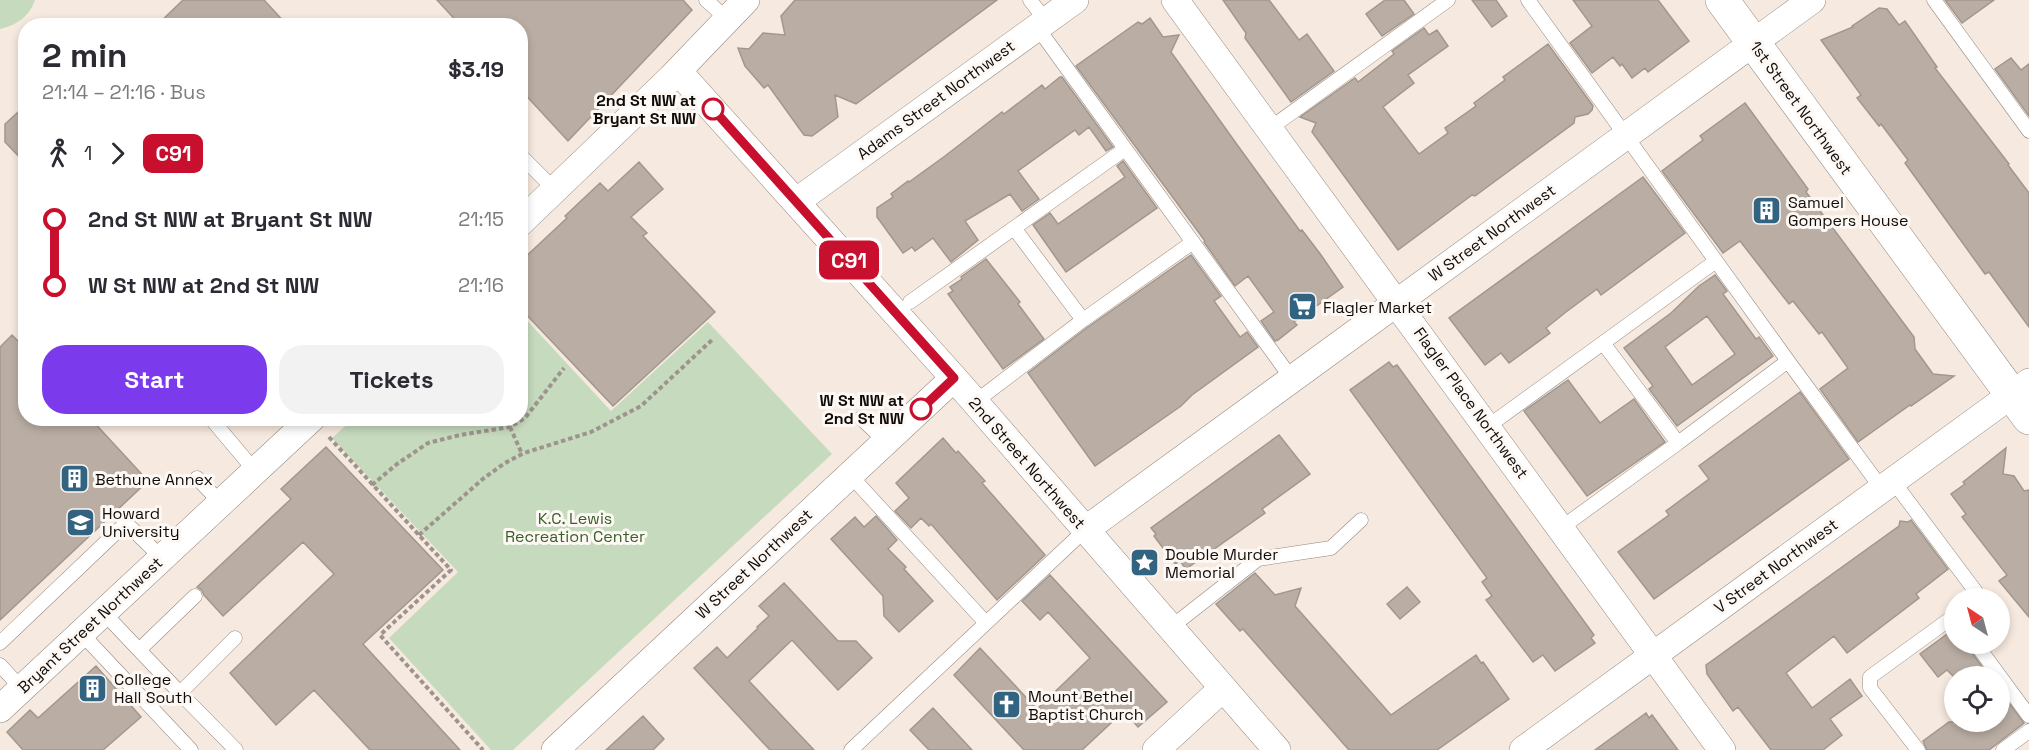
<!DOCTYPE html>
<html lang="en">
<head>
<meta charset="utf-8">
<style>
  body { margin:0; font-family:"Space Grotesk",sans-serif; background:#f2f2f3; color:#2b2b33; height:100vh; display:flex; flex-direction:column; font-size:22px; white-space:nowrap }
  * { box-sizing:border-box; margin:0 }
  p { font-size:20px; color:#7c7c81 }
  .icon { flex:none; width:33px; height:33px; fill:none; stroke:currentColor; stroke-width:2; stroke-linecap:round; stroke-linejoin:round }
  .map { position:relative; flex:1; overflow:hidden }
  .details { position:absolute; left:18px; top:18px; width:510px; height:408px; display:flex; flex-direction:column; background:#fff; border-radius:24px; box-shadow:0 3px 9px #0003 }
  .details>* { flex:none }
  .badge { padding:0 12px; border-radius:9px; font-size:21px; line-height:39px }
  .needle { width:39px; rotate:324deg }
  .buttons { position:absolute; left:1944px; top:588px; display:grid; gap:12px }
  .buttons a { display:grid; place-items:center; width:66px; height:66px; border-radius:50%; background:#fff; box-shadow:0 3px 9px #0003; font-size:30px }
  .map>.badge { position:absolute; translate:-50% -50%; box-shadow:0 0 0 3px #fff }
  .legs { display:flex; align-items:center; gap:9px; height:66px; padding:0 24px; font-size:20px }
  .legs p { margin-inline-start:auto }
  .summary { display:flex; align-items:center; justify-content:space-between; height:102px; padding:0 24px }
  h1 { font-size:33px; font-weight:800; line-height:45px }
  .action { display:flex; gap:12px; margin-top:auto; padding:12px 24px }
  .action a { flex:1; height:69px; border-radius:24px; background:#7c3aed; color:#fff; font-size:24px; font-weight:800; line-height:69px; text-align:center }
  .action a+a { background:#f2f2f3; color:#2b2b33 }
  ul { padding:0 24px; list-style:none }
  li { display:flex; align-items:center; gap:21px; height:66px; font-size:22px }
  li i { display:grid; place-items:center; width:9px; height:100%; margin:0 8px; background:currentColor }
  li i::after { content:''; width:15px; height:15px; margin:-8px; border:4px solid; border-radius:50%; background:#fff }
  li p { margin-inline-start:auto }
  li:first-child i { background:linear-gradient(#0000 50%,currentColor 0) }
  li:last-child i { background:linear-gradient(currentColor 50%,#0000 0) }
  .map>svg:first-child { display:block }
</style>
</head>
<body>
<div class="map">
<svg width="2029" height="750" viewBox="0 0 2029 750">
  <rect width="100%" height="100%" fill="#f6e9df"/>
  <path fill="#c6dabe" d="M0 0H35C29 17 17 25 0 29Z
    M521 314 611 411 708 322 832 454 513 750H491L389 638 458 572 332 438 353 419 520 418Z"/>
  <path fill="#baaea4" stroke="#a2968d" stroke-width="1.5" fill-rule="evenodd" d="M183 0H264L288 26H156Z
    M437 0H683L692 10 568 141 520 89V26H461Z
    M795 0H997L856 104 835 95 838 117 812 136 804 135 768 85 764 88 745 66 738 48 749 49 763 33 785 35 781 16Z
    M1223 0H1269L1299 40 1307 34 1334 71 1291 102 1245 38 1246 33Z
    M1385 0H1404L1414 14 1382 36 1366 14Z
    M1472 0H1496L1507 16 1492 27Z
    M1573 0H1658L1689 41 1648 72 1645 68 1632 78 1622 64 1620 66 1613 57 1592 73 1570 43 1592 26Z
    M1945 0H1994L1962 23Z
    M1879 8 1887 9 1899 25 1905 21 1937 67 1935 68 2009 164 2008 165 2029 193V327L1989 272 1985 274 1905 163 1908 160 1881 124 1879 126 1857 98 1861 95 1821 40 1853 27 1852 26Z
    M1150 18 1163 37 1179 35 1171 52 1238 146 1300 231 1302 230 1321 255 1343 287 1294 322 1297 325 1278 340 1275 341 1261 321 1274 312 1248 276 1235 286 1204 242 1205 241 1076 66 1138 22 1142 24Z
    M1424 28 1429 35 1437 30 1448 46 1408 75 1414 83 1383 107 1419 154 1448 133 1445 128 1476 106 1474 103 1505 80 1503 77 1548 44 1593 106 1592 110 1588 114 1575 117 1574 123 1475 196 1472 195 1398 250 1312 132 1316 123 1300 117 1355 78 1358 82 1394 54 1392 51Z
    M2011 58 2021 70 2029 64V116L1995 69Z
    M1060 77H1062L1113 147 1106 151 1089 127 1079 135 1075 130 1018 171 1039 199 1022 211 1010 194 965 221 978 240 951 262 933 238 915 251 912 247 903 253 877 217V208L893 197 891 194 908 181 909 182 945 156 1002 112 1004 114 1042 85 1045 89Z
    M1745 103 1808 189 1806 192 1914 337 1915 349 1933 374 1954 376 1911 406 1910 405 1858 442 1820 389 1848 368 1822 332 1819 334 1793 301 1789 304 1740 241 1723 253 1662 171 1703 140 1700 136Z
    M26 105V164L5 142V124Z
    M1123 161 1157 208 1066 272 1033 225 1050 213 1058 224 1125 177 1117 166Z
    M639 162 663 189 631 217 647 233 643 236 715 312 613 406 520 308V262L567 218 565 216 600 183 608 191Z
    M1643 177 1685 233 1601 295 1597 289 1566 312 1546 328 1550 333 1509 363 1501 353 1485 365 1449 318Z
    M1191 255 1221 296 1214 301 1240 337 1247 332 1258 347 1192 395 1181 406 1095 466 1028 373 1088 327Z
    M986 259 1020 302 1018 304 1044 339 1003 369 948 294 953 291 950 287 962 279 961 277Z
    M1715 275 1727 291 1723 294 1756 339 1759 337 1773 356 1677 426 1649 389 1653 386 1624 348 1671 313 1699 286ZM1707 316 1735 354 1692 385 1665 347Z
    M12 335 26 349V418H90L148 481 0 620V347Z
    M1389 362 1393 367 1397 365 1594 635 1591 638 1595 643 1555 671 1543 655 1533 662 1486 600 1492 596 1482 582 1487 578 1350 390Z
    M1568 380 1600 423 1634 399 1665 442 1587 496 1524 411Z
    M1800 392 1849 459 1654 599 1618 552 1669 515 1666 511 1709 479 1699 466Z
    M1279 435 1310 474 1262 509 1265 513 1186 569 1180 561 1175 564 1154 536 1156 534 1151 528Z
    M943 438 956 453 958 451 985 481 982 483 1045 555 997 600 931 524 929 526 921 518 911 528 895 511 909 498 896 483Z
    M326 447 443 570 363 644 460 750H370L314 690 276 725 230 673 334 574 303 542 223 616 204 595 202 590 197 587 291 499 281 489Z
    M2006 448 2003 474 2014 476 2024 491 2029 490V617L1999 581 2007 575 1962 517 1966 514 1951 494 1965 484 1963 482Z
    M876 516 897 540 888 549 906 567 904 569 933 601 899 632 884 616 883 596 831 539 855 517 864 527Z
    M1911 520 1948 569 1916 594 1919 598 1847 653 1834 636 1786 673 1812 708 1850 679 1862 696 1830 719 1842 735 1823 750H1771L1738 707 1733 711 1707 674 1706 665 1899 526 1900 521 1908 522Z
    M1255 573 1275 595 1301 588 1295 606 1391 715 1476 655 1481 663 1483 662 1509 699 1437 750H1349L1243 629 1240 631 1216 604Z
    M1050 575 1167 702 1138 727 1124 711 1082 750H1024L954 675 980 648 1037 709 1090 658 1048 612 1040 620 1022 601Z
    M784 583 838 641H856L872 658 838 690 792 640 749 681 814 750H770L694 668 717 647 727 658 758 628 757 627 769 616 759 606Z
    M1407 587 1420 602 1400 619 1387 604Z
    M1954 629V644H1967L1969 649 1989 676H1953L1947 670 1938 677 1920 654Z
    M96 666 141 717 103 750H23L7 732 30 710 38 718Z
    M2000 691 2024 723 1989 750H1927L1923 741 1949 722H2000Z
    M933 708 972 750H929L910 730Z
    M1646 713 1649 718 1652 715 1678 750H1595Z
    M643 716 664 739 653 750H606Z"/>
  <g fill="none" stroke-linecap="round" stroke-linejoin="round">
    <defs>
      <path id="service" d="M706 0 727 19
        M1030 0 1046 21
        M1528 0 1788 361 1882 489
        M1934 0 2029 131
        M1037 27 1292 379
        M1269 129 1448 0
        M520 155 555 190
        M1014 228 1083 320
        M910 302 1125 149
        M1603 343 1678 443 1788 361
        M975 402 1083 320 1193 242
        M861 418 886 442
        M213 421 255 471
        M1487 427 1716 261
        M850 475 986 623
        M197 478 221 503
        M1893 481 1979 596 1977 598
        M1561 528 1678 443
        M104 613 139 650 195 596
        M1170 628 1258 559 1331 548 1361 520
        M81 633 191 750
        M0 643 126 523 162 558
        M1976 644 2029 716
        M139 650 180 693 235 638
        M0 665 22 689
        M180 693 236 750
        M851 750 1085 530
        M1918 750 1870 688V677L1954 616
        M2003 750 2029 731"/>
      <path id="minor" d="M1175 0 1722 750
        M678 71 954 378 1277 750
        M797 201 1075 0
        M520 223 671 78 746 0
        M1085 530 1812 0
        M0 709 312 418
        M555 750 954 378
        M1156 750 1223 688
        M1523 750 2029 382"/>
      <path id="tertiary" d="M1722 0 2029 418"/>
    </defs>
    <use href="#service" stroke="#94887f" stroke-width="15"/>
    <use href="#minor" stroke="#94887f" stroke-width="28"/>
    <use href="#tertiary" stroke="#94887f" stroke-width="34"/>
    <path stroke="#9e948d" stroke-width="4" stroke-dasharray="4.5 3" stroke-linecap="butt" d="M510 427 522 454
      M329 437 451 570 380 635 483 750
      M372 485 397 464 428 443 460 435 510 427 525 418 564 368
      M419 535 484 478 505 463 524 453 591 432 641 406 713 339"/>
    <use href="#service" stroke="#fff" stroke-width="14"/>
    <use href="#minor" stroke="#fff" stroke-width="27"/>
    <use href="#tertiary" stroke="#fff" stroke-width="33"/>
  </g>
  <g fill="none" stroke-linecap="round" stroke-linejoin="round">
    <defs>
      <path id="line-1" d="M713 109 954 378 921 409"/>
    </defs>
    <use href="#line-1" stroke="#fff" stroke-width="14"/>
    <use href="#line-1" stroke="#c8102e" stroke-width="9"/>
  </g>
  <defs>
    <symbol id="building-square" viewBox="-11 -11 22 22"><rect x="-9" y="-9" width="18" height="18" rx="4" fill="#326482" stroke="#fdf8f4"/><path d="M-4-6H4V6H1V3H-1V6H-4ZM-2.5-4.3h1.7v1.8h-1.7ZM.8-4.3h1.7v1.8H.8ZM-2.5-1h1.7V.8h-1.7ZM.8-1h1.7V.8H.8Z" fill="#fff"/></symbol>
    <symbol id="supermarket-square" viewBox="-11 -11 22 22"><rect x="-9" y="-9" width="18" height="18" rx="4" fill="#326482" stroke="#fdf8f4"/><path d="M-6-5.5h2.5l.6 2H6L4.5 2H-2.5L-4.4-4H-6ZM-1.5 3.2a1.3 1.3 0 1 0 .1 0ZM3 3.2a1.3 1.3 0 1 0 .1 0Z" fill="#fff"/></symbol>
    <symbol id="university-square" viewBox="-11 -11 22 22"><rect x="-9" y="-9" width="18" height="18" rx="4" fill="#326482" stroke="#fdf8f4"/><path d="M0-5L7-2L0 1L-7-2ZM-4 1L0 2.5L4 1V4Q0 6-4 4Z" fill="#fff"/></symbol>
    <symbol id="sight-square" viewBox="-11 -11 22 22"><rect x="-9" y="-9" width="18" height="18" rx="4" fill="#326482" stroke="#fdf8f4"/><path d="M0-6L1.8-2.2L6-1.7L2.9 1.2L3.7 5.4L0 3.3L-3.7 5.4L-2.9 1.2L-6-1.7L-1.8-2.2Z" fill="#fff"/></symbol>
    <symbol id="church-square" viewBox="-11 -11 22 22"><rect x="-9" y="-9" width="18" height="18" rx="4" fill="#326482" stroke="#fdf8f4"/><path d="M-1.2-6h2.4v3.5h3.3v2.4h-3.3V6h-2.4V-.1h-3.3v-2.4h3.3Z" fill="#fff"/></symbol>
  </defs>
  <g fill-rule="evenodd">
    <use href="#building-square" x="1750" y="194" width="33" height="33"/>
    <use href="#supermarket-square" x="1286" y="290" width="33" height="33"/>
    <use href="#building-square" x="58" y="462" width="33" height="33"/>
    <use href="#university-square" x="64" y="506" width="33" height="33"/>
    <use href="#sight-square" x="1128" y="546" width="33" height="33"/>
    <use href="#building-square" x="76" y="672" width="33" height="33"/>
    <use href="#church-square" x="990" y="688" width="33" height="33"/>
  </g>
  <g fill="#fff" stroke="#c8102e" stroke-width="3">
    <circle cx="713" cy="109" r="10"/>
    <circle cx="921" cy="409" r="10"/>
  </g>
  <g text-anchor="middle" dominant-baseline="central" stroke-width="6" stroke-linejoin="round" paint-order="stroke">
    <g font-size="16" font-weight="bold" fill="#0f0b08" stroke="#fdf8f4" text-anchor="end">
      <text x="696" y="100">2nd St NW at<tspan x="696" dy="18">Bryant St NW</tspan></text>
      <text x="904" y="400">W St NW at<tspan x="904" dy="18">2nd St NW</tspan></text>
    </g>
    <g font-size="16" fill="#0f0b08" stroke="#fdf8f4">
      <text transform="translate(936 100) rotate(-36)">Adams Street Northwest</text>
      <text transform="translate(1801 108) rotate(54)">1st Street Northwest</text>
      <text transform="translate(1492 233) rotate(-36)">W Street Northwest</text>
      <text transform="translate(1471 403) rotate(54)">Flagler Place Northwest</text>
      <text transform="translate(1027 463) rotate(49)">2nd Street Northwest</text>
      <text transform="translate(754 564) rotate(-43)">W Street Northwest</text>
      <text transform="translate(1776 566) rotate(-36)">V Street Northwest</text>
      <text transform="translate(90 625) rotate(-43)">Bryant Street Northwest</text>
    </g>
    <g font-size="16" fill="#0f0b08" stroke="#fdf8f4" text-anchor="start">
      <text x="1788" y="202">Samuel<tspan x="1788" dy="18">Gompers House</tspan></text>
      <text x="1323" y="307">Flagler Market</text>
      <text x="95" y="479">Bethune Annex</text>
      <text x="102" y="513">Howard<tspan x="102" dy="18">University</tspan></text>
      <text x="1165" y="554">Double Murder<tspan x="1165" dy="18">Memorial</tspan></text>
      <text x="114" y="679">College<tspan x="114" dy="18">Hall South</tspan></text>
      <text x="1028" y="696">Mount Bethel<tspan x="1028" dy="18">Baptist Church</tspan></text>
    </g>
    <g font-size="16" fill="#385f27" stroke="#fdf8f4">
      <text x="575" y="518">K.C. Lewis<tspan x="575" dy="18">Recreation Center</tspan></text>
    </g>
  </g>
</svg>
<div class="buttons">
<a><svg class="needle" viewBox="-14 -14 28 28"><path d="M0-13l5 13h-10z" fill="#e53935"/><path d="M0 13l5-13h-10z" fill="#7c7c81"/></svg></a>
<a><svg class="icon" aria-label="locate" viewBox="0 0 24 24"><circle cx="12" cy="12" r="6"/><path d="M12 2v4M12 18v4M2 12h4M18 12h4"/></svg></a>
</div>
<b class="badge" style="left:849px;top:260px;background:#c8102e;color:#fff">C91</b>
<section class="details">
<div class="summary"><div><h1>2 min</h1><p>21:14 – 21:16 · Bus</p></div><b>$3.19</b></div>
<div class="legs"><svg class="icon" aria-label="walk" viewBox="0 0 24 24"><circle cx="13" cy="4" r="2"/><path d="M13 8l-2 6 4 7M11 14l-3 7M7 12l3-4h3l4 4"/></svg>1<svg class="icon" aria-label="forward" viewBox="0 0 24 24"><path d="M9 5l7 7-7 7"/></svg><b class="badge" style="background:#c8102e;color:#fff">C91</b></div>
<ul>
<li><i style="color:#c8102e"></i><b>2nd St NW at Bryant St NW</b><p>21:15</p></li>
<li><i style="color:#c8102e"></i><b>W St NW at 2nd St NW</b><p>21:16</p></li>
</ul>
<div class="action"><a>Start</a><a>Tickets</a></div>
</section>
</div>
</body>
</html>
